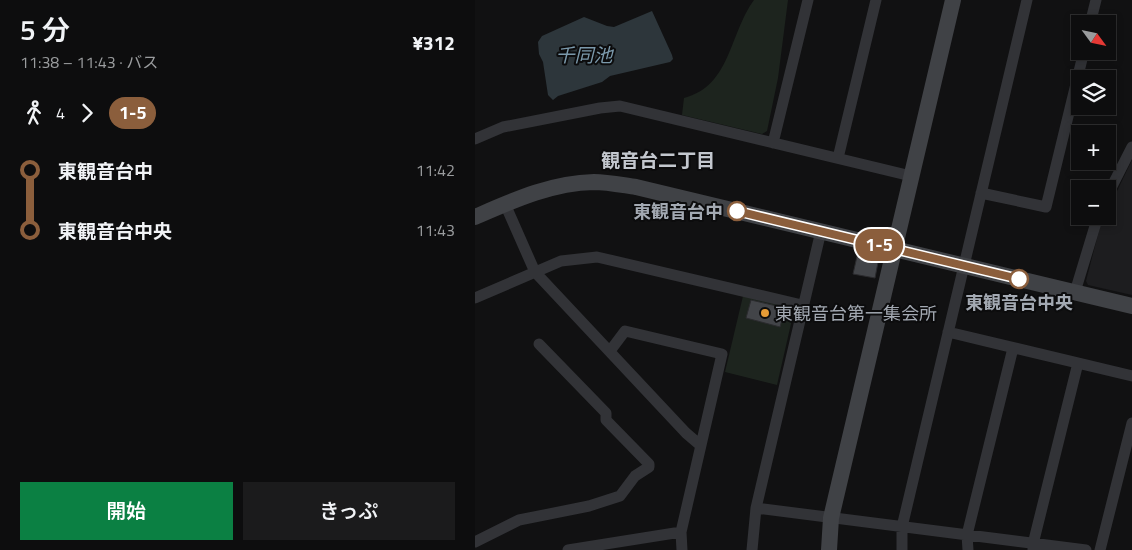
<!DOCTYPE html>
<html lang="ja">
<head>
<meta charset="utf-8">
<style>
  body { margin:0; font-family:"Titillium Web","Noto Sans JP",sans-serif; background:#1b1b1c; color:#f1f3f6; height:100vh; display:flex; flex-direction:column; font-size:19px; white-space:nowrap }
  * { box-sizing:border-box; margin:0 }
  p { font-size:16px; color:#9a9c9e }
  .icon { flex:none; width:28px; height:28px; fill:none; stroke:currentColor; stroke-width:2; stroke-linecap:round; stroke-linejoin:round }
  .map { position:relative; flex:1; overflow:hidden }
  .sheet { display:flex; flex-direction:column; background:#0d0d0e; width:475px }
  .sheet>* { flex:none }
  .badge { padding:0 10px; border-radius:16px; font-size:18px; line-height:32px }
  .needle { width:32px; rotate:123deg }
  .controls { position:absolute; left:596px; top:15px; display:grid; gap:10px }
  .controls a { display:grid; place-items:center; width:45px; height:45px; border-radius:0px; background:#0d0d0e; box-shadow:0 2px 8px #0003,0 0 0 1px #2d2d2e; font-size:25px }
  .map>.badge { position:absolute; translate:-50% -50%; box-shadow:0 0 0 2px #fff }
  .legs { display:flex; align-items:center; gap:8px; height:55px; padding:0 20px; font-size:16px }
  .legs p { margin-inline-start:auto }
  .headline { display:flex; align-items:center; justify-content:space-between; height:85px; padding:0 20px }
  h1 { font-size:28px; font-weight:600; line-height:38px }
  .cta { display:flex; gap:10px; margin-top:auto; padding:10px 20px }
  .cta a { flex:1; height:58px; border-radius:0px; background:#0b8043; color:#fff; font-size:20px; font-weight:600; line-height:58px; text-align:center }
  .cta a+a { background:#1b1b1c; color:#f1f3f6 }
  ul { padding:0 20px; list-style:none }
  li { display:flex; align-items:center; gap:18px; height:60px; font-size:19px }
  li i { display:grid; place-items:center; width:8px; height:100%; margin:0 6px; background:currentColor }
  li i::after { content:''; width:12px; height:12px; margin:-6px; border:4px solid; border-radius:50%; background:#0d0d0e }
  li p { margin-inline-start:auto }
  li:first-child i { background:linear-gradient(#0000 50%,currentColor 0) }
  li:last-child i { background:linear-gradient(currentColor 50%,#0000 0) }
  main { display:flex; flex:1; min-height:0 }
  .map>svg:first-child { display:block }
</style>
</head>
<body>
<main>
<section class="sheet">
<div class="headline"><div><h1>5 分</h1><p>11:38 – 11:43 · バス</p></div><b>¥312</b></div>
<div class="legs"><svg class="icon" aria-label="walk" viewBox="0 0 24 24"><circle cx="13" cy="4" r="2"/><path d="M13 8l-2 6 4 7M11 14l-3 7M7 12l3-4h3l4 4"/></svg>4<svg class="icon" aria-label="forward" viewBox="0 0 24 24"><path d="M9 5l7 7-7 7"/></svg><b class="badge" style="background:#8b5e3c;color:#fff">1-5</b></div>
<ul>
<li><i style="color:#8b5e3c"></i><b>東観音台中</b><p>11:42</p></li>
<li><i style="color:#8b5e3c"></i><b>東観音台中央</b><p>11:43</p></li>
</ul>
<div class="cta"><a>開始</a><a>きっぷ</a></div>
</section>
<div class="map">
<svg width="657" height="550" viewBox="0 0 657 550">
  <rect width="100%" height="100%" fill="#111112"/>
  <path fill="#1d1d1f" d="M657 160V295L613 285 611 281 626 223 629 216H632L633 210Z"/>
  <path fill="#1d241e" d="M279 0H313L303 78 292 131 287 134 207 115 209 98C256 86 254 34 279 0Z
    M268 296 315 307 318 315 302 385 250 372Z"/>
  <path fill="#2d363b" d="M177 11 197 55 198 59 195 62 135 76 127 82 83 96 78 100 73 95 68 62 64 54 63 42 67 36 109 17 132 26 139 27Z"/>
  <path fill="#424448" stroke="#2b2b2e" d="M383 252 404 257 400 278 378 274Z
    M276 300 310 308 305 327 271 318Z"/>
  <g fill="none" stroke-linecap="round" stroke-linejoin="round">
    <path stroke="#323337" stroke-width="11" d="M615 24 621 0
      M0 139 28 127 125 108 145 106 436 176
      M298 143 333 0
      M363 158 401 0
      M506 193 571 207 609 51
      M632 196 657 147
      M30 204 60 272 211 433 225 445
      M600 292 623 216
      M0 298 86 261 122 257 327 305
      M473 332 657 376
      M135 351 150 331 247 354 206 532 207 550
      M281 508 611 550
      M0 542 44 520 114 506 145 496 160 476 174 467V464L131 420V413L64 344
      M93 550 206 532
      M277 550 281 508 346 231
      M427 550V527L552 0
      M493 550 492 535 538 348
      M558 550V544L603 363
      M625 550 657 423"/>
    <path stroke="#404246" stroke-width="16" d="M0 217C39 200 76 183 119 182 132 182 147 185 161 187L657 306
      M354 550 356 518 478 0"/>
  </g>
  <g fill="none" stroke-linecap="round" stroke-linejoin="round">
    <defs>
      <path id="line-1" d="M262 211 544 279"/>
    </defs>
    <use href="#line-1" stroke="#fff" stroke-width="11"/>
    <use href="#line-1" stroke="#8b5e3c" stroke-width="8"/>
  </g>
  <g fill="#fff" stroke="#8b5e3c" stroke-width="2.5">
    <circle cx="262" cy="211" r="9"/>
    <circle cx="544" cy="279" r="9"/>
  </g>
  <circle fill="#e59b36" stroke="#0c0c0d" stroke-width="2" cx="290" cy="313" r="5"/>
  <g text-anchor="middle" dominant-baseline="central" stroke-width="4" stroke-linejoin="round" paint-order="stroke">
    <g font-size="18" font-weight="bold" fill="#a3a9b2" stroke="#0c0c0d" text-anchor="end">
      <text x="248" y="211">東観音台中</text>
      <text x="544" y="302" text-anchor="middle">東観音台中央</text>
    </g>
    <g font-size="18" fill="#a3a9b2" stroke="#0c0c0d" text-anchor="start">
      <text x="300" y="313">東観音台第一集会所</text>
    </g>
    <g font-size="19" font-style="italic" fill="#7b99ab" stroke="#0c0c0d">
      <text x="109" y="54">千同池</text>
    </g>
    <g font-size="19" font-weight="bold" fill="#c3c7ce" stroke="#0c0c0d">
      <text x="183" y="159">観音台二丁目</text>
    </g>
  </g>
</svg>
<div class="controls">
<a><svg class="needle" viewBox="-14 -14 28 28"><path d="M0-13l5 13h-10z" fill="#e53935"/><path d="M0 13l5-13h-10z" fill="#9a9c9e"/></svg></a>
<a><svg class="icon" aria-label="layers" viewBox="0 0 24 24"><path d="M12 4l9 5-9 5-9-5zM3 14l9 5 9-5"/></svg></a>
<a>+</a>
<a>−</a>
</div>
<b class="badge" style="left:404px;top:245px;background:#8b5e3c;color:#fff">1-5</b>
</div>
</main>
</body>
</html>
